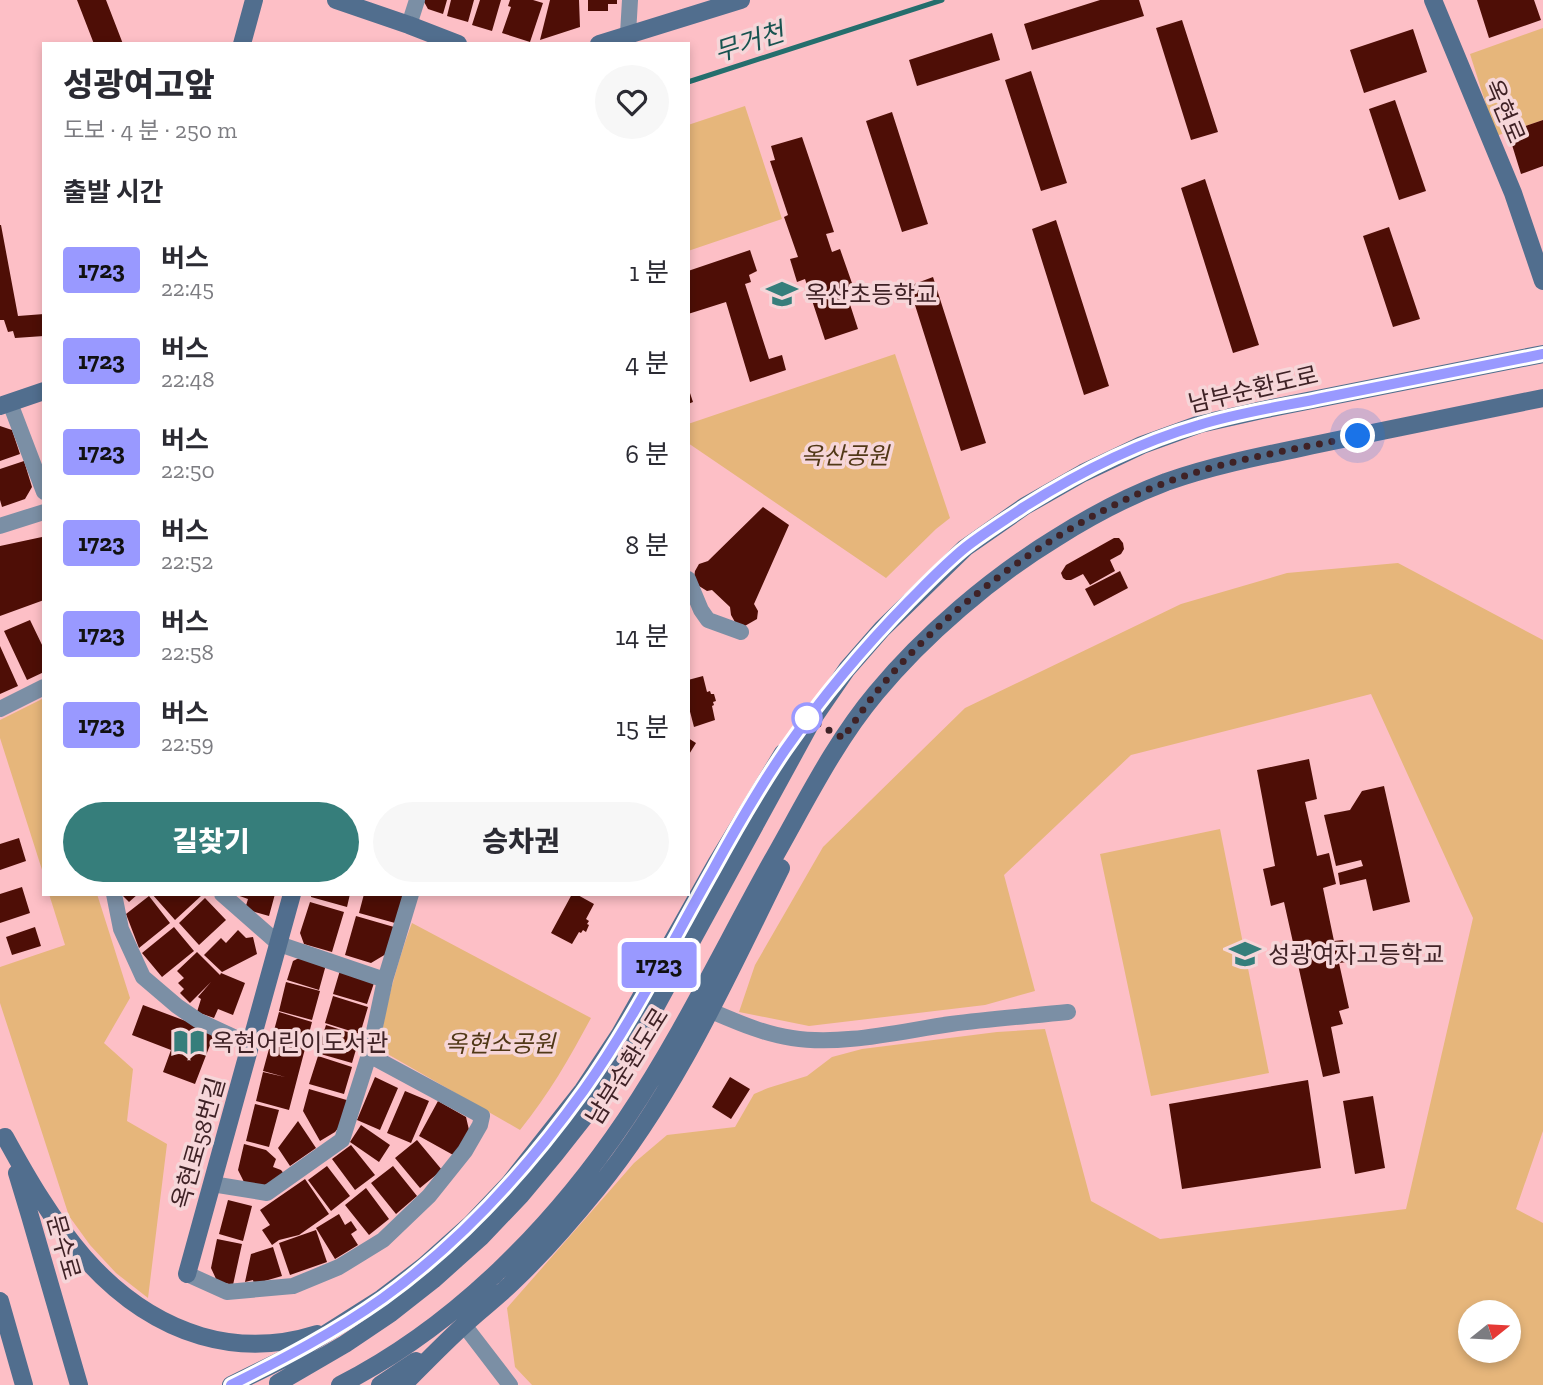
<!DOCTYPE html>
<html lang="ko">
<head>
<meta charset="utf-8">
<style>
  body { margin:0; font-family:"Zilla Slab","Noto Sans KR",serif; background:#f7f7f7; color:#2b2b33; height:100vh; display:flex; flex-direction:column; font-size:26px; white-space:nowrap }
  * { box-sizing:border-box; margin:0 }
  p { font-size:23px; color:#7c7c81 }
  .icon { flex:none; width:38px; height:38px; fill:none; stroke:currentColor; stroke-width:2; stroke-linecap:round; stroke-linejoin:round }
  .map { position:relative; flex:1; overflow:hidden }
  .side { position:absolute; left:42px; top:42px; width:648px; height:854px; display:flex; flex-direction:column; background:#fff; border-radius:0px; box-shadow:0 4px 10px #0003 }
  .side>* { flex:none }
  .badge { padding:0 14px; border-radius:5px; font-size:24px; line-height:46px }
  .needle { width:46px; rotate:72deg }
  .buttons { position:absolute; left:1458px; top:1300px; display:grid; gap:14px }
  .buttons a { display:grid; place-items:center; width:63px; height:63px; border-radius:50%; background:#fff; box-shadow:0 4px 10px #0003; font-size:35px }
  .you { position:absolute; width:35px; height:35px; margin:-18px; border:5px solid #fff; border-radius:50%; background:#1a73e8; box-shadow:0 0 0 10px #1a73e833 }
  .map>.badge { position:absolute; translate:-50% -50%; box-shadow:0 0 0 4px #fff }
  h2 { padding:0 21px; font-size:26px; line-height:63px }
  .round { display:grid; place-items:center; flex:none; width:74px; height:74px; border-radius:37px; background:#f7f7f7 }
  .overview { display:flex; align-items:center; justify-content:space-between; height:119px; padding:0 21px }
  h1 { font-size:33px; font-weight:800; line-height:52px }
  .primary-button { display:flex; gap:14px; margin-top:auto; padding:14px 21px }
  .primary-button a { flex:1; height:80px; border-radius:42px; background:#367e7b; color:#fff; font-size:28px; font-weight:800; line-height:80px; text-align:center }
  .primary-button a+a { background:#f7f7f7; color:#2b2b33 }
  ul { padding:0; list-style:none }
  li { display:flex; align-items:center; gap:21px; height:91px; padding:0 21px }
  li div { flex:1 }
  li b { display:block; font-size:26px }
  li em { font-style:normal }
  li .badge { min-width:77px; font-weight:700; text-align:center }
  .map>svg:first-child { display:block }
</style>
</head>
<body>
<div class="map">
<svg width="1543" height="1385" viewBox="0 0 1543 1385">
  <rect width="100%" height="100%" fill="#fdbfc6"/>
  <path fill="#e6b67b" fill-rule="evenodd" d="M1543 28V120L1496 136 1470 54Z
    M745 106 782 219 688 251V125Z
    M895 354 950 518 936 529 886 578 688 443V424Z
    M1398 563 1543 640V1131L1516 1209 1543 1223V1385H532L515 1367 507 1308 634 1163 667 1135 735 1127 754 1094 768 1088 807 1076 832 1057 862 1049 997 1032 1045 1029 1091 1201 1160 1239 1406 1209 1473 918 1371 694 1131 755 1004 875 1035 991 985 1005 809 1026 739 1012 755 965 823 847 965 708 1181 604 1287 573ZM1470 1312H1508V1351H1470Z
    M44 698V876L0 738V720Z
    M1220 829 1269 1073 1151 1096 1100 854Z
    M49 894H97L130 998 104 1043 133 1069 127 1121 167 1144 148 1298 116 1273 90 1245 69 1216 0 1003V967L65 945Z
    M412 923 591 1018C569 1059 549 1094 520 1130L391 1056C389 1055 384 1049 383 1048 376 1032 404 942 412 923Z"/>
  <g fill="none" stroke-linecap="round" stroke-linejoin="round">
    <path stroke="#256e6d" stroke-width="5" d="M688 82 942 0"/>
  </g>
  <path fill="#4e0e06" d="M77 0H106L123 44H94Z
    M423 0H447L443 14 428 9Z
    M451 0H474L468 22 447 16Z
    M480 0H501L492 31 472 25Z
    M510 0H533L543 3 530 42 502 33 511 7 508 6Z
    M550 0H579L580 27 540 40Z
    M588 0H617V4H608V11H588Z
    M1100 0H1139L1144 16 1032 50 1024 24Z
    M1477 0H1534L1541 20 1489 38Z
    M1182 20 1218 132 1191 140 1156 28Z
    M1413 29 1427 72 1364 93 1350 50Z
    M992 33 1000 60 917 86 909 60Z
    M1031 71 1067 183 1041 191 1005 80Z
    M1395 100 1426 191 1399 200 1369 109Z
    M892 112 928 224 902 232 866 121Z
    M1543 120V166L1521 174 1508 132Z
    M802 137 834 232 826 234 832 252 840 249 853 286 845 289 858 329 825 340 805 279 797 282 790 259 798 257 784 217 788 215 770 161 775 160 771 146Z
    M1205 179 1259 345 1233 353 1181 188Z
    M1056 220 1109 386 1084 395 1032 229Z
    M0 225H1L18 316 44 314V336L15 338 13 331 8 332 4 320H0Z
    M1389 227 1420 319 1393 327 1363 236Z
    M750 250 757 271 749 275 751 282 745 284 769 359 782 355 786 370 750 382 726 302 688 314V271Z
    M933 277 986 443 961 451 909 286Z
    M688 387 693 402 688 404Z
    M0 426 12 430 20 454 0 461Z
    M24 461 32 487 25 499 2 507 0 500V469Z
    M763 507 789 525 754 604 758 611 757 619 743 627 735 622 731 615 730 607 712 590 707 591 699 586 694 578 695 571 699 564 708 561Z
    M42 537 44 540V600L0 616V546Z
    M1114 538H1119L1123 543 1124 549 1121 554 1110 560 1115 571 1090 585 1083 574 1071 580H1066L1063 578 1061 573 1066 565Z
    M1120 571 1128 588 1094 606 1085 589Z
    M30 620 44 649V672L27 680 4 631Z
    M0 646 18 686 0 694Z
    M703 676 707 692 710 691 711 694H714L716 701 713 702 714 705 712 706 715 720 694 727 688 704V680Z
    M688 738 696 743 688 756Z
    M1309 759 1317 799 1305 802 1317 856 1329 853 1336 884 1323 888 1334 941 1343 940 1348 962 1339 963 1349 1008 1339 1011 1343 1024 1331 1027 1340 1073 1323 1077 1284 902 1271 906 1263 869 1275 866 1257 770Z
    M1384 786 1410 902 1373 911 1366 879 1340 885 1338 873 1363 866 1361 860 1336 866 1324 815 1350 810 1362 791Z
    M19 838 26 861 0 870V844Z
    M22 887 30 913 0 923V894Z
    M121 894H138L129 902Z
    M152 894H199L201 896 175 920Z
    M234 894H275L269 916 245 909 248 899Z
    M311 894H350L347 907 311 897Z
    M364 894 403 896 395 923 359 913Z
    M572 894H576L594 904 586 919 589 921 587 924 589 925 586 932 583 930 581 933 579 932 572 944 551 933Z
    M149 896 170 923 139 948 126 914Z
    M205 898 226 920 199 945 179 923Z
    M310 902 344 912 332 952 304 944 300 933Z
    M356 916 394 927 386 954 371 963 345 955Z
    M35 927 41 946 12 955 6 937Z
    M174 927 194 951 162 977 142 953Z
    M238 930 246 938 253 937 257 954 222 972 204 955 221 938 226 943Z
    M197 952 220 975 221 973 245 983 233 1015 218 1009 214 1018 197 1012 201 999 198 997 211 982 190 1003 180 993 184 989 178 983 184 978 177 971Z
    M305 955 327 961 319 990 287 980 293 961Z
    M341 967 376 977 367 1004 333 994Z
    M286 982 320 991 312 1020 279 1011Z
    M333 996 368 1007 360 1034 325 1023Z
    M143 1005 215 1032 195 1084 163 1072 171 1050 132 1035Z
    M279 1012 312 1022 289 1110 256 1101 263 1072 285 1077 263 1071Z
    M326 1025 360 1036 352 1063 317 1053Z
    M318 1056 352 1067 344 1094 309 1084Z
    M375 1077 398 1088 380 1130 357 1120Z
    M730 1077 750 1089 731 1119 712 1107Z
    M1308 1080 1321 1168 1182 1189 1169 1104Z
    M309 1089 350 1101 346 1118 335 1132 320 1141 303 1111Z
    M405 1091 429 1101 411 1143 387 1133Z
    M1373 1096 1385 1168 1355 1174 1343 1101Z
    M438 1101 466 1117 469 1130 455 1156 419 1136Z
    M255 1104 279 1110 269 1147 246 1141Z
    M298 1121 316 1148 290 1166 278 1148Z
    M361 1125 390 1145 379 1162 350 1142Z
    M417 1140 442 1170 420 1188 395 1158Z
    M244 1144 266 1150 276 1159 273 1167 281 1170 285 1175 264 1188 245 1184 238 1170Z
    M351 1145 375 1175 355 1190 332 1159Z
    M327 1166 350 1196 331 1211 308 1180Z
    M393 1166 417 1196 396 1214 371 1183Z
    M305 1179 329 1214 299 1235 279 1240 272 1245 262 1230 270 1225 260 1210Z
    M366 1188 389 1219 369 1235 345 1205Z
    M228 1200 252 1206 243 1241 219 1234Z
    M339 1214 345 1225 351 1221 357 1230 351 1234 358 1245 335 1259 316 1228Z
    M316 1230 327 1262 290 1275 279 1243Z
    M217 1239 242 1244 233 1285 217 1281 211 1268Z
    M273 1247 282 1276 254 1284 253 1280 245 1282 251 1254Z"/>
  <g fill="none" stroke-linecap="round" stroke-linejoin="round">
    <path stroke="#7b8fa5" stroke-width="16" d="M409 25 417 0
      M628 34 630 0
      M10 403 44 492
      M0 526 44 512
      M688 579 701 610 708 620 741 632
      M0 709 44 687
      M114 894 121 929 143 977 177 1006 199 1021 251 1045
      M222 894 279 944 385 980
      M711 1011C737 1022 764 1034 792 1038 842 1046 901 1031 951 1024 990 1019 1029 1016 1068 1012
      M212 1184 267 1193 342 1140 369 1055 385 980 411 894
      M187 1274 227 1292 293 1286 339 1267 383 1240 429 1196 465 1151 480 1125 482 1116 369 1055
      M464 1325 510 1385"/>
    <path stroke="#516e8e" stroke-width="18" d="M336 0 409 25 458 44
      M1433 0 1513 193 1543 281
      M242 44 254 0
      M599 44 741 0
      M0 406 44 391
      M5 1137C51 1221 104 1307 201 1336 239 1347 279 1346 317 1334
      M17 1173 30 1216 79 1385
      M187 1274 292 894
      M0 1301 24 1385
      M278 1383 345 1344 391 1313 433 1280 481 1237 521 1195 556 1153 597 1101 633 1048 814 717 847 669 882 629 965 548 1025 506 1083 473 1142 445 1200 424 1262 410 1543 354
      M231 1385 292 1355 382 1298 424 1266 471 1224 509 1184 583 1090 620 1034 716 864 783 753
      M340 1385C456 1326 554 1226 626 1119 681 1037 724 947 772 861 804 805 834 743 876 693 924 635 992 577 1056 538 1089 517 1129 496 1166 482 1220 463 1277 453 1333 441 1403 426 1473 412 1543 398
      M380 1385 416 1361
      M403 1385C423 1365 442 1345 463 1326 480 1310 499 1296 515 1280 544 1252 571 1221 597 1189 676 1092 726 979 781 868"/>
  </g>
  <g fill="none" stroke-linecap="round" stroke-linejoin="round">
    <defs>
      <path id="line" d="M231 1385C283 1359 335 1332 383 1298 462 1241 527 1169 584 1090 633 1021 671 944 713 870 735 830 759 788 785 750 822 697 864 647 909 601 927 583 946 563 966 547 984 533 1005 520 1024 507 1078 473 1137 443 1199 425 1240 412 1285 406 1327 397 1399 383 1471 368 1543 354"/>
    </defs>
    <use href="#line" stroke="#fff" stroke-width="16"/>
    <use href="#line" stroke="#99f" stroke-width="10"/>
    <path stroke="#3f2226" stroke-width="7" stroke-dasharray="0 12.6" d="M807 718 843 738C853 724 863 709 874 695 943 609 1059 523 1162 484 1224 460 1293 450 1358 436"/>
  </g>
  <defs>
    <symbol id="school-bare" viewBox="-9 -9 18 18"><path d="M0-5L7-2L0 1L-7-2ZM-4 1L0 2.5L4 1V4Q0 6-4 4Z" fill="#367e7b" stroke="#f6d6d9" stroke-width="2.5" paint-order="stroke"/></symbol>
    <symbol id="library-bare" viewBox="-9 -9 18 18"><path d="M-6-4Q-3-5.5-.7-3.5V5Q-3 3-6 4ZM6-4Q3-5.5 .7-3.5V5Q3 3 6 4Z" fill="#367e7b" stroke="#f6d6d9" stroke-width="2.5" paint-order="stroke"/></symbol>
  </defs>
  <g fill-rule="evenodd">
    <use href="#school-bare" x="760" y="272" width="44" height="44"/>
    <use href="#school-bare" x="1223" y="932" width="44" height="44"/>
    <use href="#library-bare" x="167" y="1020" width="44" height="44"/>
  </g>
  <circle fill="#fff" stroke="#99f" stroke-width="3.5" cx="807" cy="718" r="14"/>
  <g text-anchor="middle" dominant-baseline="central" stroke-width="7" stroke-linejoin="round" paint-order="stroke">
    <g font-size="24" fill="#3f2226" stroke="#f6d6d9">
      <text transform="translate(1505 111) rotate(67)">옥현로</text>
      <text transform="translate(1253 389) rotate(-13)">남부순환도로</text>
      <text transform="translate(627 1066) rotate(-58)">남부순환도로</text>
      <text transform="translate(198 1143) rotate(-74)">옥현로58번길</text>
      <text transform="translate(64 1247) rotate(74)">문수로</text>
    </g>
    <g font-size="24" fill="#3f2226" stroke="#f6d6d9" text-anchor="start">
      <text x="805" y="294">옥산초등학교</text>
      <text x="1268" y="954">성광여자고등학교</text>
      <text x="212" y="1042">옥현어린이도서관</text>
    </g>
    <g font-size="24" font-style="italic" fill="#513817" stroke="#f6d6d9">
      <text x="845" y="455">옥산공원</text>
      <text x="500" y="1043">옥현소공원</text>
    </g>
    <g font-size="26" font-style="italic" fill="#175350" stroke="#f6d6d9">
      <text transform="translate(749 42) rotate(-18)">무거천</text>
    </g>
  </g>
</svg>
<div class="buttons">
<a><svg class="needle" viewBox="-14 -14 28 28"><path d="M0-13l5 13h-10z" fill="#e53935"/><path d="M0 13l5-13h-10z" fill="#7c7c81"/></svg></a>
</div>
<div class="you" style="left:1358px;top:436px"></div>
<b class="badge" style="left:659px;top:965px;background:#99f;color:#111">1723</b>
<section class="side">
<div class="overview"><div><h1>성광여고앞</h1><p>도보 · 4 분 · 250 m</p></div><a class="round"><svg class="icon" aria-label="heart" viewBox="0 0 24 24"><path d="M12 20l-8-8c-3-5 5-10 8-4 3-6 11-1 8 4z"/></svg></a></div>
<h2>출발 시간</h2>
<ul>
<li><span class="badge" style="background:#99f;color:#111">1723</span><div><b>버스</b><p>22:45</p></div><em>1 분</em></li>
<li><span class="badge" style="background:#99f;color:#111">1723</span><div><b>버스</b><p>22:48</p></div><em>4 분</em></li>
<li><span class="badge" style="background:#99f;color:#111">1723</span><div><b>버스</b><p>22:50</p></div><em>6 분</em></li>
<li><span class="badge" style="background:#99f;color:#111">1723</span><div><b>버스</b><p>22:52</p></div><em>8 분</em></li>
<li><span class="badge" style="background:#99f;color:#111">1723</span><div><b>버스</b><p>22:58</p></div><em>14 분</em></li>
<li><span class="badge" style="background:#99f;color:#111">1723</span><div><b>버스</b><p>22:59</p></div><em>15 분</em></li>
</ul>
<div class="primary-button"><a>길찾기</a><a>승차권</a></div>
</section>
</div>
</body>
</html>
